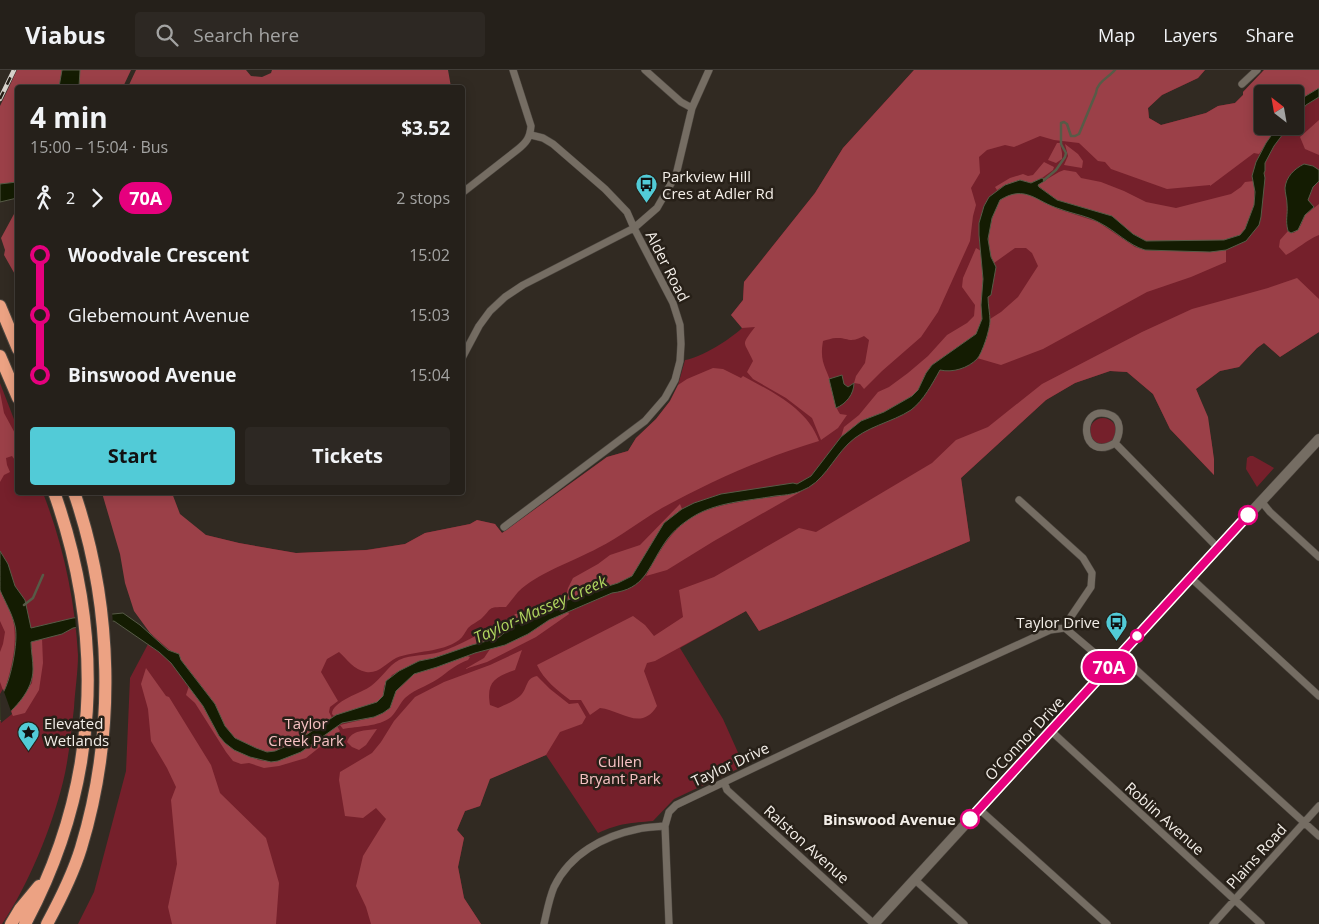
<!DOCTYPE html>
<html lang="en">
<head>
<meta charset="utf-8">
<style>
  body { margin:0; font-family:"Open Sans",sans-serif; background:#2d2823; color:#f1f3f6; height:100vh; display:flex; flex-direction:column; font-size:19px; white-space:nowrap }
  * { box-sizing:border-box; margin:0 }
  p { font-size:16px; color:#a3a3a2 }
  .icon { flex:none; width:28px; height:28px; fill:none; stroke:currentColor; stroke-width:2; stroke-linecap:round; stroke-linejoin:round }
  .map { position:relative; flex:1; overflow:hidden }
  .panel { position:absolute; left:15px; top:15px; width:450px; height:410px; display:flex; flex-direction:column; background:#25201a; border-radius:5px; box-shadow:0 2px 12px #0003,0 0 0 1px #423e39 }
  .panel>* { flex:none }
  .badge { padding:0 10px; border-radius:16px; font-size:18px; line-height:32px }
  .needle { width:32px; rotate:329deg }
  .buttons { position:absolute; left:1254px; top:15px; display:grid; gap:10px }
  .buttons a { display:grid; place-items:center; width:50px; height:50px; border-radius:5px; background:#25201a; box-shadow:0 2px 12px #0003,0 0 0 1px #423e39; font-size:25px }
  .map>.badge { position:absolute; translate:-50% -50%; box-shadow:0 0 0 2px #fff }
  .legs { display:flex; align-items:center; gap:8px; height:55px; padding:0 15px; font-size:16px }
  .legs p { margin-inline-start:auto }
  .head { display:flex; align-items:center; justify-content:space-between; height:85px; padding:0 15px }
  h1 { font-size:28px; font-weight:700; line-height:38px }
  .action { display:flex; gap:10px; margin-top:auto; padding:10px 15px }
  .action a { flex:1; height:58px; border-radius:5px; background:#52cbd7; color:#111; font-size:20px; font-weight:700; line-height:58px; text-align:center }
  .action a+a { background:#2d2823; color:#f1f3f6 }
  ul { padding:0 15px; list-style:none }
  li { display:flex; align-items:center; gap:18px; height:60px; font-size:19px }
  li i { display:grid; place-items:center; width:8px; height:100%; margin:0 6px; background:currentColor }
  li i::after { content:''; width:12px; height:12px; margin:-6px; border:4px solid; border-radius:50%; background:#25201a }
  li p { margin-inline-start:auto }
  li:first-child i { background:linear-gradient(#0000 50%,currentColor 0) }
  li:last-child i { background:linear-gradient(currentColor 50%,#0000 0) }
  header { display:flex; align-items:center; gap:30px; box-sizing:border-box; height:70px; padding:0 25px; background:#25201a; border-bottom:1px solid #423e39 }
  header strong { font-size:24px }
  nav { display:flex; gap:28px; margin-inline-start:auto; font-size:18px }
  .search { width:350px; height:45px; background:#2d2823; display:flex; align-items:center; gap:12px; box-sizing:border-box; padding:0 18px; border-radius:5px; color:#a3a3a2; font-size:19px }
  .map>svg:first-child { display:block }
</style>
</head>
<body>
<header>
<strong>Viabus</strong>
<div class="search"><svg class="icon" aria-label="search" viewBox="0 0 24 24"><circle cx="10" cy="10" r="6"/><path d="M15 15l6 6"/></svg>Search here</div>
<nav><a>Map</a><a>Layers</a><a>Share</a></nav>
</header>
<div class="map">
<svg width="1319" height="854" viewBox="0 0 1319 854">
  <rect width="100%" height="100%" fill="#312a22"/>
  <path fill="#75202b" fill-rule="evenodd" d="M914 0H1205L1198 8 1162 25 1148 38 1149 48 1161 55 1206 43 1218 36 1235 33 1243 25V22L1264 0H1319V262L1280 287 1264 273 1257 278 1239 297 1220 301 1196 319C1208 349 1214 372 1214 405L1170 359 1153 324 1127 302 1110 301 1075 313 1046 330 961 408 970 471 759 561 746 541 680 578 723 649 744 696 674 729 653 751C631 753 620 753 598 763L546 685 489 709 480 736 465 741 457 760 464 768 458 797 464 828 481 854H78L94 822 126 701 130 608 206 465 239 473 296 483 365 480 405 474 425 463 470 454 477 450 495 454 502 463 607 387 628 381 636 368 656 349 670 331 678 315 685 290C700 288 731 269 742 258L731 245 743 230 744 212 815 123 843 78ZM1262 24H1295V56H1262Z
    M0 313 17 357 18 422 43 423C63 474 75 530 78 585 78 602 75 620 74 638 71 662 69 688 63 712 52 757 28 816 2 854H0Z
    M1090 361a13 13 0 1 1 26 0a13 13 0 1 1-26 0Z
    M1250 386H1253L1274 398 1257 417 1246 399 1247 388Z"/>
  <path fill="#9b4048" d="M17 0H63L60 17 18 18 17 112 0 114V36Z
    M80 0H131L123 17 79 18Z
    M136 0H246L251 6 262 7 271 3 272 0H448L451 17H128Z
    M914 0H1205L1198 8 1162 25 1148 38 1149 48 1161 55 1206 43 1218 36 1235 33 1243 25V22L1264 0H1319V18L1299 30 1295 34V24H1262V56H1278L1259 84 1254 83 1210 116V115L1167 119 1111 99 1105 92 1098 91 1079 73 1054 70 1040 66 1014 77 1005 75 987 80 979 87 980 103 971 118 976 135 973 146 970 171 938 242 921 267 882 301 864 319 860 314 854 313 856 306 865 293 869 270 864 266C849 274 848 267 836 268 832 268 827 270 823 271 819 294 827 297 832 317 834 327 834 335 840 344L847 345 838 358 821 370 812 348 786 328 753 309 747 302 753 291C744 270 740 277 755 257L742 258 731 245 743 230 744 212 815 123 843 78Z
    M1319 50V85L1305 79 1300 67Z
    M1057 73H1060L1062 83V89L1056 93 1048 90Z
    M1065 74 1078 84 1083 91 1082 98 1064 95 1068 86Z
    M1044 92 1054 97 1053 100 1042 108 1031 113 1020 110 1005 115 997 120 995 117 1010 108 1023 104 1028 106 1033 105Z
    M1064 100 1076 102 1081 108 1101 112 1124 121 1146 132 1176 138 1231 124 1241 117 1245 112 1254 111V135L1245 159 1240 165 1224 170 1209 172 1146 171 1133 164 1111 146 1057 130 1037 115 1059 102Z
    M1013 123 1030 124 1058 139 1098 152 1135 177 1145 180 1166 181 1226 180V192L1191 207 1147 222 1043 279 1001 295 977 288 987 268 990 249 1001 242 1018 227 1038 196 1032 183 1026 178H1015L994 193C984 174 990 153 997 134L1000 130Z
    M1319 134V165C1306 170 1298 179 1286 185L1279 177 1280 170 1288 161 1294 163 1301 155 1305 145Z
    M17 143H18L17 208 4 185 5 180 1 168 14 144Z
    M976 178 981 181 983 209 982 249 976 264 932 295 926 303 918 320 912 326 884 342 861 351 841 367 844 357 859 345 878 322 889 317 908 303 928 286 947 265 967 253 974 246 975 235 962 217 963 208Z
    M1297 208 1319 229V262L1280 287 1264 273 1257 278 1239 297 1220 301 1196 319 1208 347 1214 389V405L1170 359 1153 324 1127 302 1110 301 1075 313 1046 330 961 408 970 471 759 561 746 541 655 591 647 593 644 601 657 636C641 662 621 640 600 638L590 645 581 630H570C557 620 544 610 537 595L633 546 645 555 654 566 683 547 679 520 714 507 799 458 816 462 932 393 956 370 988 357 1042 314 1142 262 1192 239 1268 218Z
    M713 298 723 299 741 308 743 306C772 322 807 338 819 371 765 387 711 411 662 438 640 451 620 467 598 478 574 491 537 503 518 522 514 527 510 532 506 537 486 537 493 538 481 549 477 552 472 554 468 558 465 562 463 567 459 570 441 583 416 580 396 588 386 593 379 604 366 602 354 600 347 589 339 582L327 589 321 602 338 631 330 637 329 642 332 648 294 673 275 681 267 682 256 678 235 668 225 656 215 634 197 610 181 590 150 563 134 541 125 513 120 484 102 423H172L180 444 206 465 239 473 296 483 367 480 405 474 425 463 470 454 477 450 495 454 502 463 607 387 628 381 636 368 656 349 670 331 678 315 687 309Z
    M0 322 4 343 17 367V393L12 386 6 388 7 395 10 402 4 405 0 412Z
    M802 421 714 471 667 500 646 506C677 447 693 439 757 429 772 427 788 426 802 421Z
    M680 434 682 439 664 453 632 506 618 513 586 523 567 531 566 527 568 518 573 508 598 494 610 485 640 475Z
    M0 519C23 554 15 586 4 623L0 612V582L3 574 5 562 0 551Z
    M563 529 564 531 527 546 498 568 515 544 529 543 536 538Z
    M568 542 569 544 536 567 487 592 465 599 484 588 490 579 505 575 528 564 549 550Z
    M499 554 502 557 492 570 472 575 434 588 419 591 399 601 392 605 384 616 383 626 377 632 334 646 332 644C332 631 362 623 371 616 381 609 388 596 399 590 412 584 427 586 440 582 461 575 480 563 499 554Z
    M39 568H42L43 593 39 620 25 643 13 646 11 642 32 613 33 601 31 572Z
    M522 580 515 600C495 607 486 612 490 635L498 638C505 635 513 632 520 626 528 619 525 608 537 606L550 619 569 634 578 633 586 647 582 654 560 662 546 685 490 709 480 736 465 741 457 760 464 768 458 797 464 828 481 854H371L366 837 356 816 363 786 386 749 376 738 363 748 345 746 339 710 340 702 372 683 381 672 394 651 415 627 444 612 490 595Z
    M467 586 470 587 468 590C457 594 451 599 442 606 431 615 416 618 405 628 400 633 397 641 391 647 379 657 357 656 343 659L340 655 374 647 383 643 390 638 396 621 414 604 437 597Z
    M146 598 166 626 169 627 211 695 220 723 266 768 279 813 276 854H172L168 837 177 794 171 730 176 717 167 698 151 671 148 639 141 614Z
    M189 616 203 636 213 655 258 690 264 691 337 656 340 661 306 688 279 696 264 698 249 693 241 694 233 691 226 682 195 633 186 625Z
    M377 659 366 675 359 680 352 677 347 672C352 659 365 661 377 659Z"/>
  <path fill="#141c02" stroke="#575b47" d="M62 0H80L79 17H59Z
    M1319 18V27L1306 35 1295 49V34L1299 30Z
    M1278 56H1289L1274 76 1265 93V101L1264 103 1265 108 1261 147 1259 155 1246 171 1226 180 1210 182 1145 180C1128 175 1116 161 1100 153 1088 146 1073 144 1060 139 1036 132 1026 114 1000 130L992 148 988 169 991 187 996 197 991 225 988 227C988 235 990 244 990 251 990 259 982 284 977 289 968 298 953 303 940 300 932 314 924 330 911 340 891 353 866 356 848 374 832 390 823 413 801 421 792 425 783 425 775 426 747 431 715 432 691 448 680 455 671 463 664 474 648 498 645 519 612 523L549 550 528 564 505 575 475 583 437 597 414 604 396 621 390 638 383 643 374 647 342 653 301 682 278 691 271 692 250 687 234 680 225 673 219 666 203 636 171 593 159 582 114 551 73 558 62 564 31 572C31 581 33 590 33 599 33 621 15 638 0 651V627C10 617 19 570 15 556 12 543 5 532 0 520 0 511 0 491 0 481L8 494 15 516 25 530 31 558 73 548 123 543 140 555 168 580 179 584 181 590 215 634 225 656 235 668 256 678 267 682 275 681 294 673 336 645 377 632 383 626 386 611 399 601 419 591 434 588 472 575 498 568 520 550 527 546 586 523 618 513 632 506 664 453 682 439 694 433 721 424 793 413 797 414 811 406 841 367 861 351 884 342 912 326 918 320 926 303 932 295 976 264 982 249 981 235 983 209 979 165V153L984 136 989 127 1005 115 1020 110 1031 113 1042 108 1046 110 1038 115 1039 117 1057 130 1112 146 1133 164 1146 171 1224 170 1240 165 1245 159 1254 135 1255 122 1252 106 1256 92 1266 73Z
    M1304 94 1313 96 1319 100V111L1313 117 1308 130 1314 137 1305 145 1298 160 1291 163 1288 161C1285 149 1288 146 1287 134 1287 129 1285 123 1285 118 1286 107 1294 99 1304 94Z
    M17 112V128L0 132V114Z
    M842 305 844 314 848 317 854 313C854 324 846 334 836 338L829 309Z"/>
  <path fill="#312a22" d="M112 541 113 554 76 560 75 545Z
    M3 619 12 644 1 653 0 624Z"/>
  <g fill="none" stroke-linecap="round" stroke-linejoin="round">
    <path stroke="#575b47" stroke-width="2.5" d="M1044 110 1056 100 1065 87 1066 83 1061 74V53L1064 52 1067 54 1071 66H1075L1079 64 1096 23C1097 12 1108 8 1115 0
      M24 535 33 528 43 505"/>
    <defs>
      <path id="minor" d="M645 0 681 32 692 38
        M1242 14 1257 0
        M462 123 517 80C526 73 530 68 531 56L513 0
        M462 288 479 256 490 241 505 227 523 215 634 158 657 138 676 105 692 38 709 0
        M1115 373C1081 394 1076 335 1108 344 1122 348 1121 363 1115 373L1218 478
        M1019 430 1083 488 1092 503 1091 517 1070 548 1065 558
        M1261 431 1270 442 1319 487
        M504 457 645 351 665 328 675 310 680 291 681 274 680 255 673 233 634 158 627 142 605 119 553 74 543 68 531 65
        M1191 508 1319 626
        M1120 585 1319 766
        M1051 661 1261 854
        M724 712 727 720 874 854
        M979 739 1107 854
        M914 809 964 854
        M544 854C547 841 549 829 554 817 570 784 603 766 638 759 646 757 656 757 665 756
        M669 854 665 756 669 742 676 735 899 629 1050 560 1065 558 1110 596
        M1213 854 1319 736"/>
      <path id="secondary" d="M874 854 1218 478 1319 369"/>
      <path id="motorway" d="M0 236 18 279
        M0 286 18 328
        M11 854 20 839 39 816
        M25 854C99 716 106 569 54 422
        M47 854C60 830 73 804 81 778 116 663 113 536 74 422"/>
    </defs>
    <use href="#minor" stroke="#4d4740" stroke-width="8"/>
    <use href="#secondary" stroke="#4d4740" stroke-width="11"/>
    <use href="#motorway" stroke="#4d4740" stroke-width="14"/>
    <use href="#minor" stroke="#756d63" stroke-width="7"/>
    <use href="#secondary" stroke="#756d63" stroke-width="10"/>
    <use href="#motorway" stroke="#eca283" stroke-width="12"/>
    <defs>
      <path id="rail" d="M0 29 14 0"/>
    </defs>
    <use href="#rail" stroke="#d6d1ca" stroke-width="4.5"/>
    <use href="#rail" stroke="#272018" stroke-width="2.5" stroke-dasharray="8" stroke-linecap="butt"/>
  </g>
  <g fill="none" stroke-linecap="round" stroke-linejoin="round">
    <defs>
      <path id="line-1" d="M970 749 1248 445"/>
    </defs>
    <use href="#line-1" stroke="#fff" stroke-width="11"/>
    <use href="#line-1" stroke="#e6007e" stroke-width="8"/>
  </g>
  <defs>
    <symbol id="bus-pin" viewBox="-11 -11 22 30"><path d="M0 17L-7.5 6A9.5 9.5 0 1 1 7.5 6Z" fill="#52cbd7" stroke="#272018"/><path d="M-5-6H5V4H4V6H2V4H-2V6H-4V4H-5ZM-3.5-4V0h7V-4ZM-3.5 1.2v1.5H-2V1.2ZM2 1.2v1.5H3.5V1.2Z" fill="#111"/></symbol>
    <symbol id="sight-pin" viewBox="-11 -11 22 30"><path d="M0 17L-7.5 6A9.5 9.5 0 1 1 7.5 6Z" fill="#52cbd7" stroke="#272018"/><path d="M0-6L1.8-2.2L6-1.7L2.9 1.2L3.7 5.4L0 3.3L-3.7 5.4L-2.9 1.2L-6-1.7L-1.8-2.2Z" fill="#111"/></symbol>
  </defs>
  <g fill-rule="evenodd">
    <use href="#bus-pin" x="634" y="102" width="25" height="34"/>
    <use href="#bus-pin" x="1104" y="540" width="25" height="34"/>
    <use href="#sight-pin" x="16" y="650" width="25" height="34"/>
  </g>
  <g fill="#fff" stroke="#e6007e" stroke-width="2.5">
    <circle cx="1248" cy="445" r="9"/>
    <circle cx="1137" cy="566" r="6"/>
    <circle cx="970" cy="749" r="9"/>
  </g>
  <g text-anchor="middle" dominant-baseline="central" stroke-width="5" stroke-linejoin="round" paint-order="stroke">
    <g font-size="15" fill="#f3eee8" stroke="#272018" text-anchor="start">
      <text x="662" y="106">Parkview Hill<tspan x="662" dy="17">Cres at Adler Rd</tspan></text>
      <text x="1100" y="552" text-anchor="end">Taylor Drive</text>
      <text x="44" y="653">Elevated<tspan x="44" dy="17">Wetlands</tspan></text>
    </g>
    <g font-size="15" fill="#f3eee8" stroke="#272018">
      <text transform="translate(668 196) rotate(63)">Alder Road</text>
      <text transform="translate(1024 668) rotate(-47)">O'Connor Drive</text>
      <text transform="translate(730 694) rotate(-25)">Taylor Drive</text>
      <text transform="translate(1165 748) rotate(42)">Roblin Avenue</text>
      <text transform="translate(807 774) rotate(42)">Ralston Avenue</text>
      <text transform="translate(1256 786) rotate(-48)">Plains Road</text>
    </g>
    <g font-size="15" fill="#f6c2c3" stroke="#272018">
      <text x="306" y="653">Taylor<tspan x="306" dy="17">Creek Park</tspan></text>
      <text x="620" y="691">Cullen<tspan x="620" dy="17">Bryant Park</tspan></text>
    </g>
    <g font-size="15" font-weight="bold" fill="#f3eee8" stroke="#272018" text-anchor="end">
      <text x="956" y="749">Binswood Avenue</text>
    </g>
    <g font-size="16" font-style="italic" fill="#b0d55f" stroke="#272018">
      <text transform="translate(540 539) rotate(-24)">Taylor-Massey Creek</text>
    </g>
  </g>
</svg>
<div class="buttons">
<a><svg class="needle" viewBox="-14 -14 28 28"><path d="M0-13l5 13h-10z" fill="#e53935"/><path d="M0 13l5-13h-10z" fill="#a3a3a2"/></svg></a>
</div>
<b class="badge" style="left:1109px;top:597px;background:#e6007e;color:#fff">70A</b>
<section class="panel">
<div class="head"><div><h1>4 min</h1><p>15:00 – 15:04 · Bus</p></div><b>$3.52</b></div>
<div class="legs"><svg class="icon" aria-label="walk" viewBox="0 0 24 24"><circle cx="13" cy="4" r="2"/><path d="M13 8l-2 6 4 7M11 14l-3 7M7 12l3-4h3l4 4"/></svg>2<svg class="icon" aria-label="forward" viewBox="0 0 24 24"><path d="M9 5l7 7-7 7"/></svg><b class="badge" style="background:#e6007e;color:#fff">70A</b><p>2 stops</p></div>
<ul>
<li><i style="color:#e6007e"></i><b>Woodvale Crescent</b><p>15:02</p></li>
<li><i style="color:#e6007e"></i><span>Glebemount Avenue</span><p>15:03</p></li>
<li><i style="color:#e6007e"></i><b>Binswood Avenue</b><p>15:04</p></li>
</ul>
<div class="action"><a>Start</a><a>Tickets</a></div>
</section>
</div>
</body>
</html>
